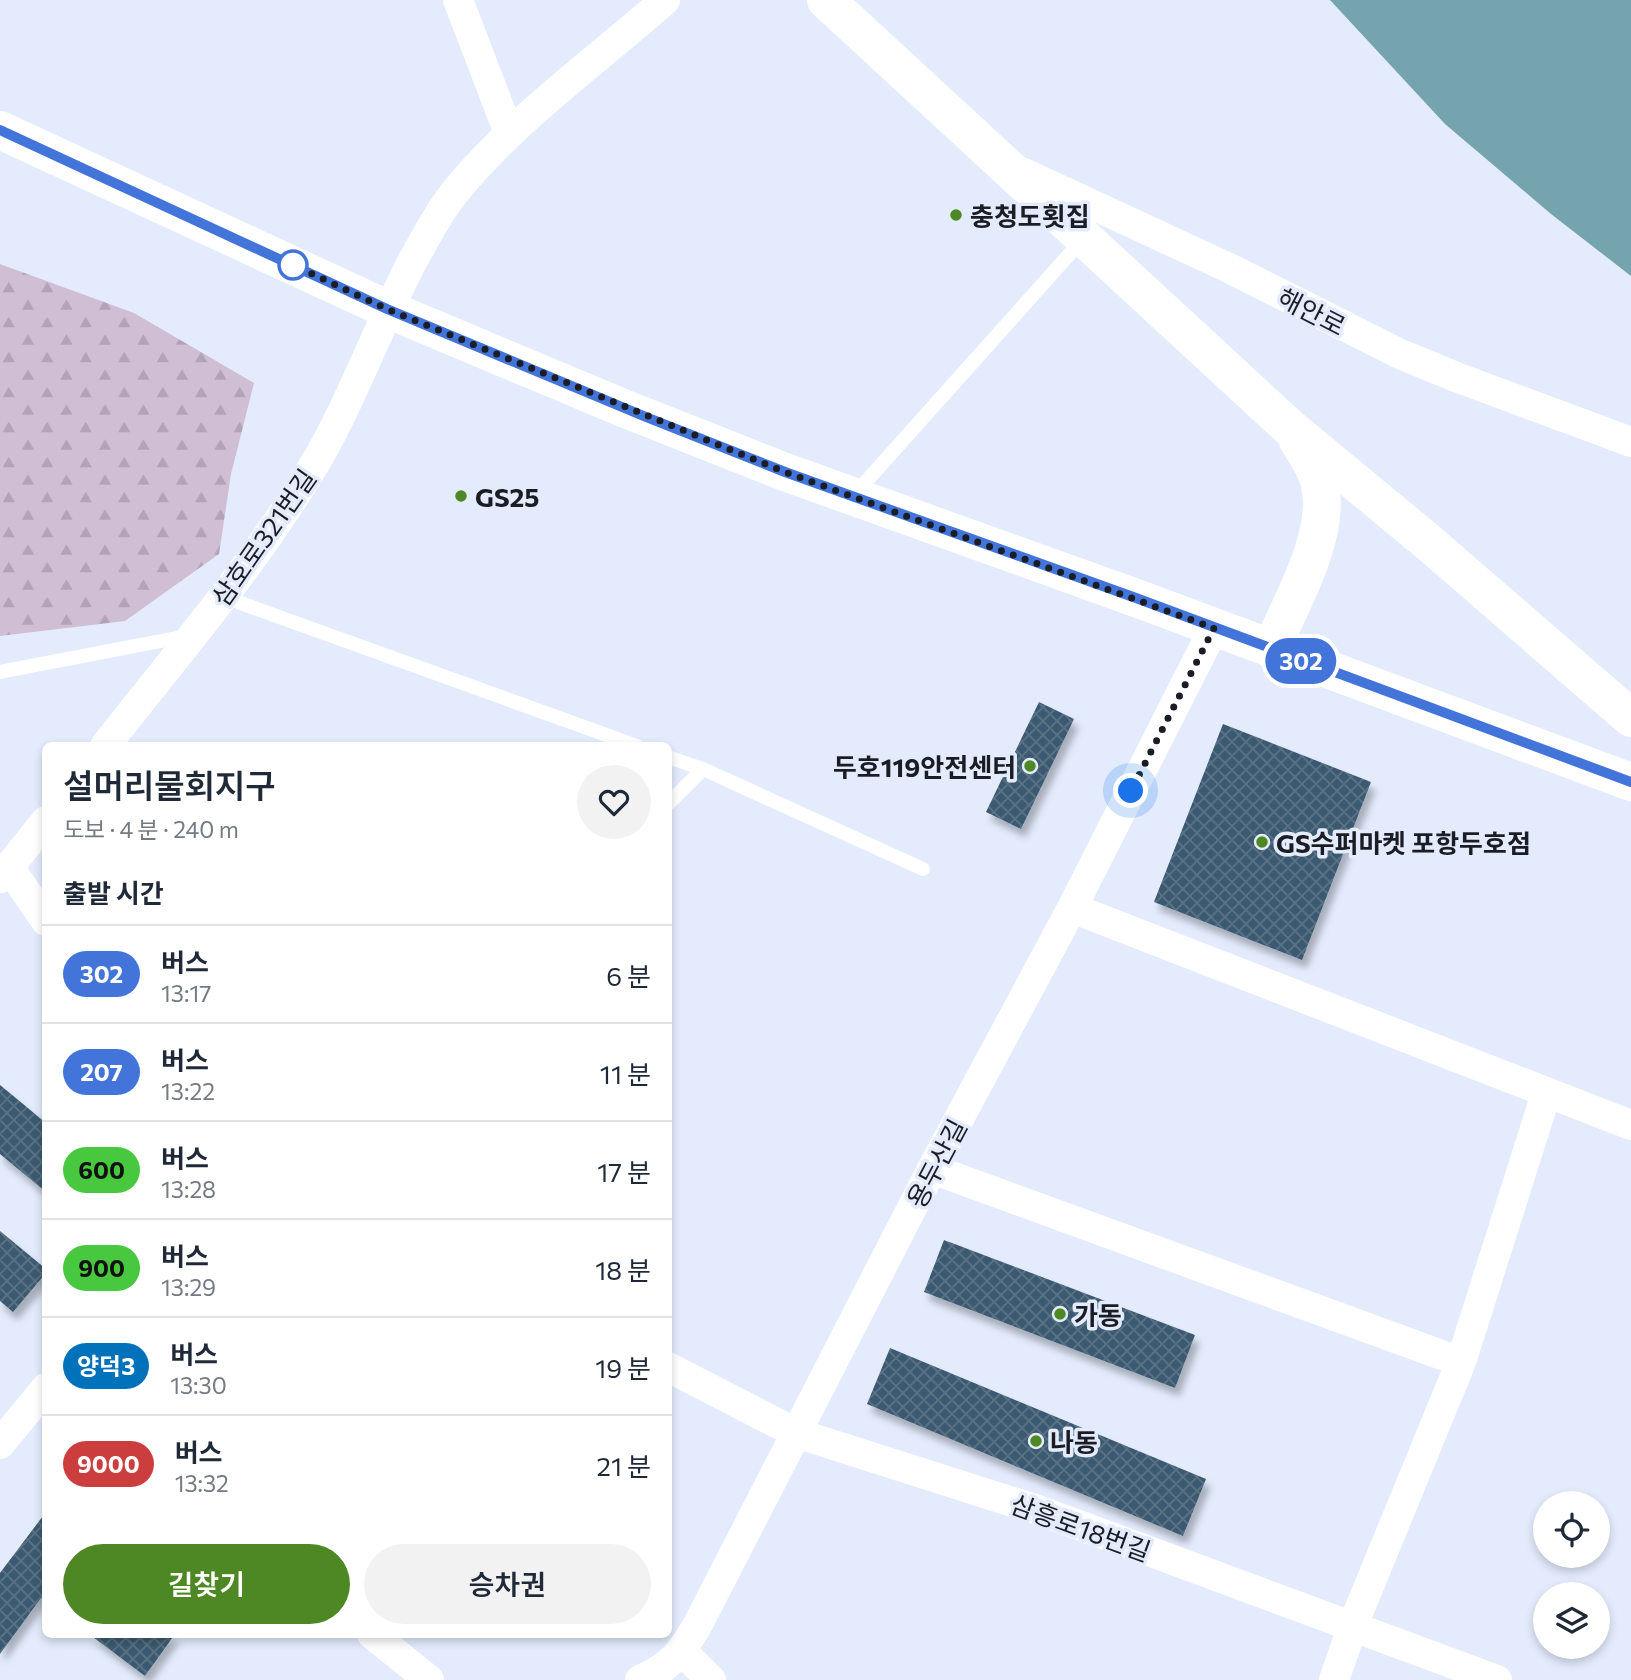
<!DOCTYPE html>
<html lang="ko">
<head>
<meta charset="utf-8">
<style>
  body { margin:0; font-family:Commissioner,"Noto Sans KR",sans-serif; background:#f2f2f3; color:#1f2937; height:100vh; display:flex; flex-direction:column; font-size:26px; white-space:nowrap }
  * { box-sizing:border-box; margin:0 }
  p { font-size:23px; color:#747a83 }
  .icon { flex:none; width:38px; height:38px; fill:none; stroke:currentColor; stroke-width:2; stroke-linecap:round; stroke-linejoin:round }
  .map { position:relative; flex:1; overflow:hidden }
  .sheet { position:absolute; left:42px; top:742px; width:630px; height:896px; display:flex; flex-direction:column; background:#fff; border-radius:10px; box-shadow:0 4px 10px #0003 }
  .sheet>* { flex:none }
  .badge { padding:0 14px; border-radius:23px; font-size:24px; line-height:46px }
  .controls { position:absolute; left:1533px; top:1491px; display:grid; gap:14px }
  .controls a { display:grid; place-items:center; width:77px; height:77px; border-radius:50%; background:#fff; box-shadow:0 4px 10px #0003; font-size:35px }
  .you { position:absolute; width:35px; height:35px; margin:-18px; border:5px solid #fff; border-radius:50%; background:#1a73e8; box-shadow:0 0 0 10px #1a73e833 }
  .map>.badge { position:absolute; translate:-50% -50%; box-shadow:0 0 0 4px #fff }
  h2 { padding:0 21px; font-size:26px; line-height:63px }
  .round { display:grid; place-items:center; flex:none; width:74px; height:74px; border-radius:37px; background:#f2f2f3 }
  .head { display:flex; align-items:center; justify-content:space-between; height:119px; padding:0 21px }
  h1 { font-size:33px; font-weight:600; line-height:52px }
  .action { display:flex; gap:14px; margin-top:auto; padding:14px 21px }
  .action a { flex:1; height:80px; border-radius:42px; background:#4e8825; color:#fff; font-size:28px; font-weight:600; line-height:80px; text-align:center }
  .action a+a { background:#f2f2f3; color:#1f2937 }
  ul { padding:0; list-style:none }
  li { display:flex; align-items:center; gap:21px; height:98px; padding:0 21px; border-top:2px solid #e0e1e3 }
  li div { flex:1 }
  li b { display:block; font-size:26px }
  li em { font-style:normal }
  li .badge { min-width:77px; font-weight:700; text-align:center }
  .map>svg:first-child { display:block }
</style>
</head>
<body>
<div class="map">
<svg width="1631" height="1680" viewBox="0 0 1631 1680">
  <defs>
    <pattern id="forest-firs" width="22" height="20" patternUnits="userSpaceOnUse" patternTransform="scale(1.75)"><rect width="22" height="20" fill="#d0bed5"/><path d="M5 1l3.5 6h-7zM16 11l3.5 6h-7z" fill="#b2a3b7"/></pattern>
    <pattern id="building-cross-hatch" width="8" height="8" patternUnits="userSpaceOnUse" patternTransform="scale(1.75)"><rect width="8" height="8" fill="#3a5a71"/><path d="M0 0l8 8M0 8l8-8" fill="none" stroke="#5a7284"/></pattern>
    <filter id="shadow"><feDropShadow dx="4.5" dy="8" stdDeviation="3.5" flood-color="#0004"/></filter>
  </defs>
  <rect width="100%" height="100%" fill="#e3ebfd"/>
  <path fill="url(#forest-firs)" d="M0 264 134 313 254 383 231 474 219 554 125 621 0 636Z"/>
  <path fill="#75a4af" d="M1330 0H1631V276L1551 214 1445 124Z"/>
  <path fill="url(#building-cross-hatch)" filter="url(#shadow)" d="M1039 702 1074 719 1021 829 986 812Z
    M1223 724 1371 782 1302 960 1154 902Z
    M0 1085 46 1123V1192L0 1154Z
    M0 1231 46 1269V1273L13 1312 0 1301Z
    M944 1240 1195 1335 1175 1388 924 1292Z
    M890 1348 1206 1479 1183 1536 867 1404Z
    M46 1512V1602L41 1598 0 1654V1573Z
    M89 1634H175L145 1676Z"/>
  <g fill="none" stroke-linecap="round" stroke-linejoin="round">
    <path stroke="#fff" stroke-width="14" d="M854 495 1083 239
      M224 597 637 746
      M0 672 187 636
      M668 757 703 769 923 869
      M668 804 703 769"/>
    <path stroke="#fff" stroke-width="30" d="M458 0 509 133
      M1024 173 1227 267 1400 354 1456 377 1631 442
      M105 746C177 654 254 565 314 465 352 401 378 327 413 260 425 239 436 217 451 197 509 123 595 62 665 0
      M9 867 46 921
      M0 878 46 821
      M1072 908 1631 1125
      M932 1169 1461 1362
      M668 1367 796 1433 1038 1510 1497 1680
      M0 1444 46 1388
      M372 1634 429 1680
      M682 1651 711 1680
      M640 1680C672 1666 681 1653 698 1624L932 1169 1072 908 1214 628
      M1334 1680 1353 1625 1461 1362 1546 1094"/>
    <path stroke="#fff" stroke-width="38" d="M826 0 1290 428 1428 542 1631 718
      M1271 649C1291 603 1331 536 1320 485 1317 469 1307 455 1298 441"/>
    <path stroke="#fff" stroke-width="38" d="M0 130 387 309 623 408 785 472 1136 598 1631 782"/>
  </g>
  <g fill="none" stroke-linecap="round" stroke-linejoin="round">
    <defs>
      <path id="line" d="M0 130 387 309 646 417 785 472 1136 598 1631 782"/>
    </defs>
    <use href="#line" stroke="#fff" stroke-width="16"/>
    <use href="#line" stroke="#4374d9" stroke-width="10"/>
    <path stroke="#1a1d24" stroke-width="7" stroke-dasharray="0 12.6" d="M293 265 291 264 387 309 785 472 1214 628 1131 791"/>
  </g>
  <g fill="#4e8825" stroke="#e3ebfd" stroke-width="2.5">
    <circle cx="956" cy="215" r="7"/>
    <circle cx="461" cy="496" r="7"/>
    <circle cx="1030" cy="766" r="7"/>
    <circle cx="1262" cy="842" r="7"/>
    <circle cx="1060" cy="1314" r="7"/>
    <circle cx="1036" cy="1441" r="7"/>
  </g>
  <circle fill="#fff" stroke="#4374d9" stroke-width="3.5" cx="293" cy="265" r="14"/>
  <g text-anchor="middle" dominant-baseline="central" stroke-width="7" stroke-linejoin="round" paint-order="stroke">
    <g font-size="26" font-weight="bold" fill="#1a1d24" stroke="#e3ebfd" text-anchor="start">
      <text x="970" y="215">충청도횟집</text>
      <text x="475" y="496">GS25</text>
      <text x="1016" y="766" text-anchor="end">두호119안전센터</text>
      <text x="1276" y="842">GS수퍼마켓 포항두호점</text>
      <text x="1074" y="1314">가동</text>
      <text x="1050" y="1441">나동</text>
    </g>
    <g font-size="26" fill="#1a1d24" stroke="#e3ebfd">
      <text transform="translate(1312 311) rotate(27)">해안로</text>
      <text transform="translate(263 537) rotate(-55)">삼호로321번길</text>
      <text transform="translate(936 1163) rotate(-62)">용두산길</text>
      <text transform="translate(1081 1527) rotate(20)">삼흥로18번길</text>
    </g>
  </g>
</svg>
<div class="controls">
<a><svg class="icon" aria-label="locate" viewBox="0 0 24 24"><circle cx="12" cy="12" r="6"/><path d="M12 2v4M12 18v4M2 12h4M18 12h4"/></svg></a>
<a><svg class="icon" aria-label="layers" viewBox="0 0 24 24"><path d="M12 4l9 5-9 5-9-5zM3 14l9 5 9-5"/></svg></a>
</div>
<div class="you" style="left:1131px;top:791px"></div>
<b class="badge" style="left:1301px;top:661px;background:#4374d9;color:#fff">302</b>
<section class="sheet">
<div class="head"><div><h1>설머리물회지구</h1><p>도보 · 4 분 · 240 m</p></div><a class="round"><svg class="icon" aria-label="heart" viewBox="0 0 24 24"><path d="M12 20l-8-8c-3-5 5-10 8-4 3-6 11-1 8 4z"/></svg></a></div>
<h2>출발 시간</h2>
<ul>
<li><span class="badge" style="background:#4374d9;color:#fff">302</span><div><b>버스</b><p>13:17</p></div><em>6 분</em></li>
<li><span class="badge" style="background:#4374d9;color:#fff">207</span><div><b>버스</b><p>13:22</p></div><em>11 분</em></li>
<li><span class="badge" style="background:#47c83e;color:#111">600</span><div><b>버스</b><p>13:28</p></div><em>17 분</em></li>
<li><span class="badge" style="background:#47c83e;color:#111">900</span><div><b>버스</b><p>13:29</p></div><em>18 분</em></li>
<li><span class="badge" style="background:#0072bc;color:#fff">양덕3</span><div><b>버스</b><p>13:30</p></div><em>19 분</em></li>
<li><span class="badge" style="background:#cc3d3d;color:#fff">9000</span><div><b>버스</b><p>13:32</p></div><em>21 분</em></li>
</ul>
<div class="action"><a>길찾기</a><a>승차권</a></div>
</section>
</div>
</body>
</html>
